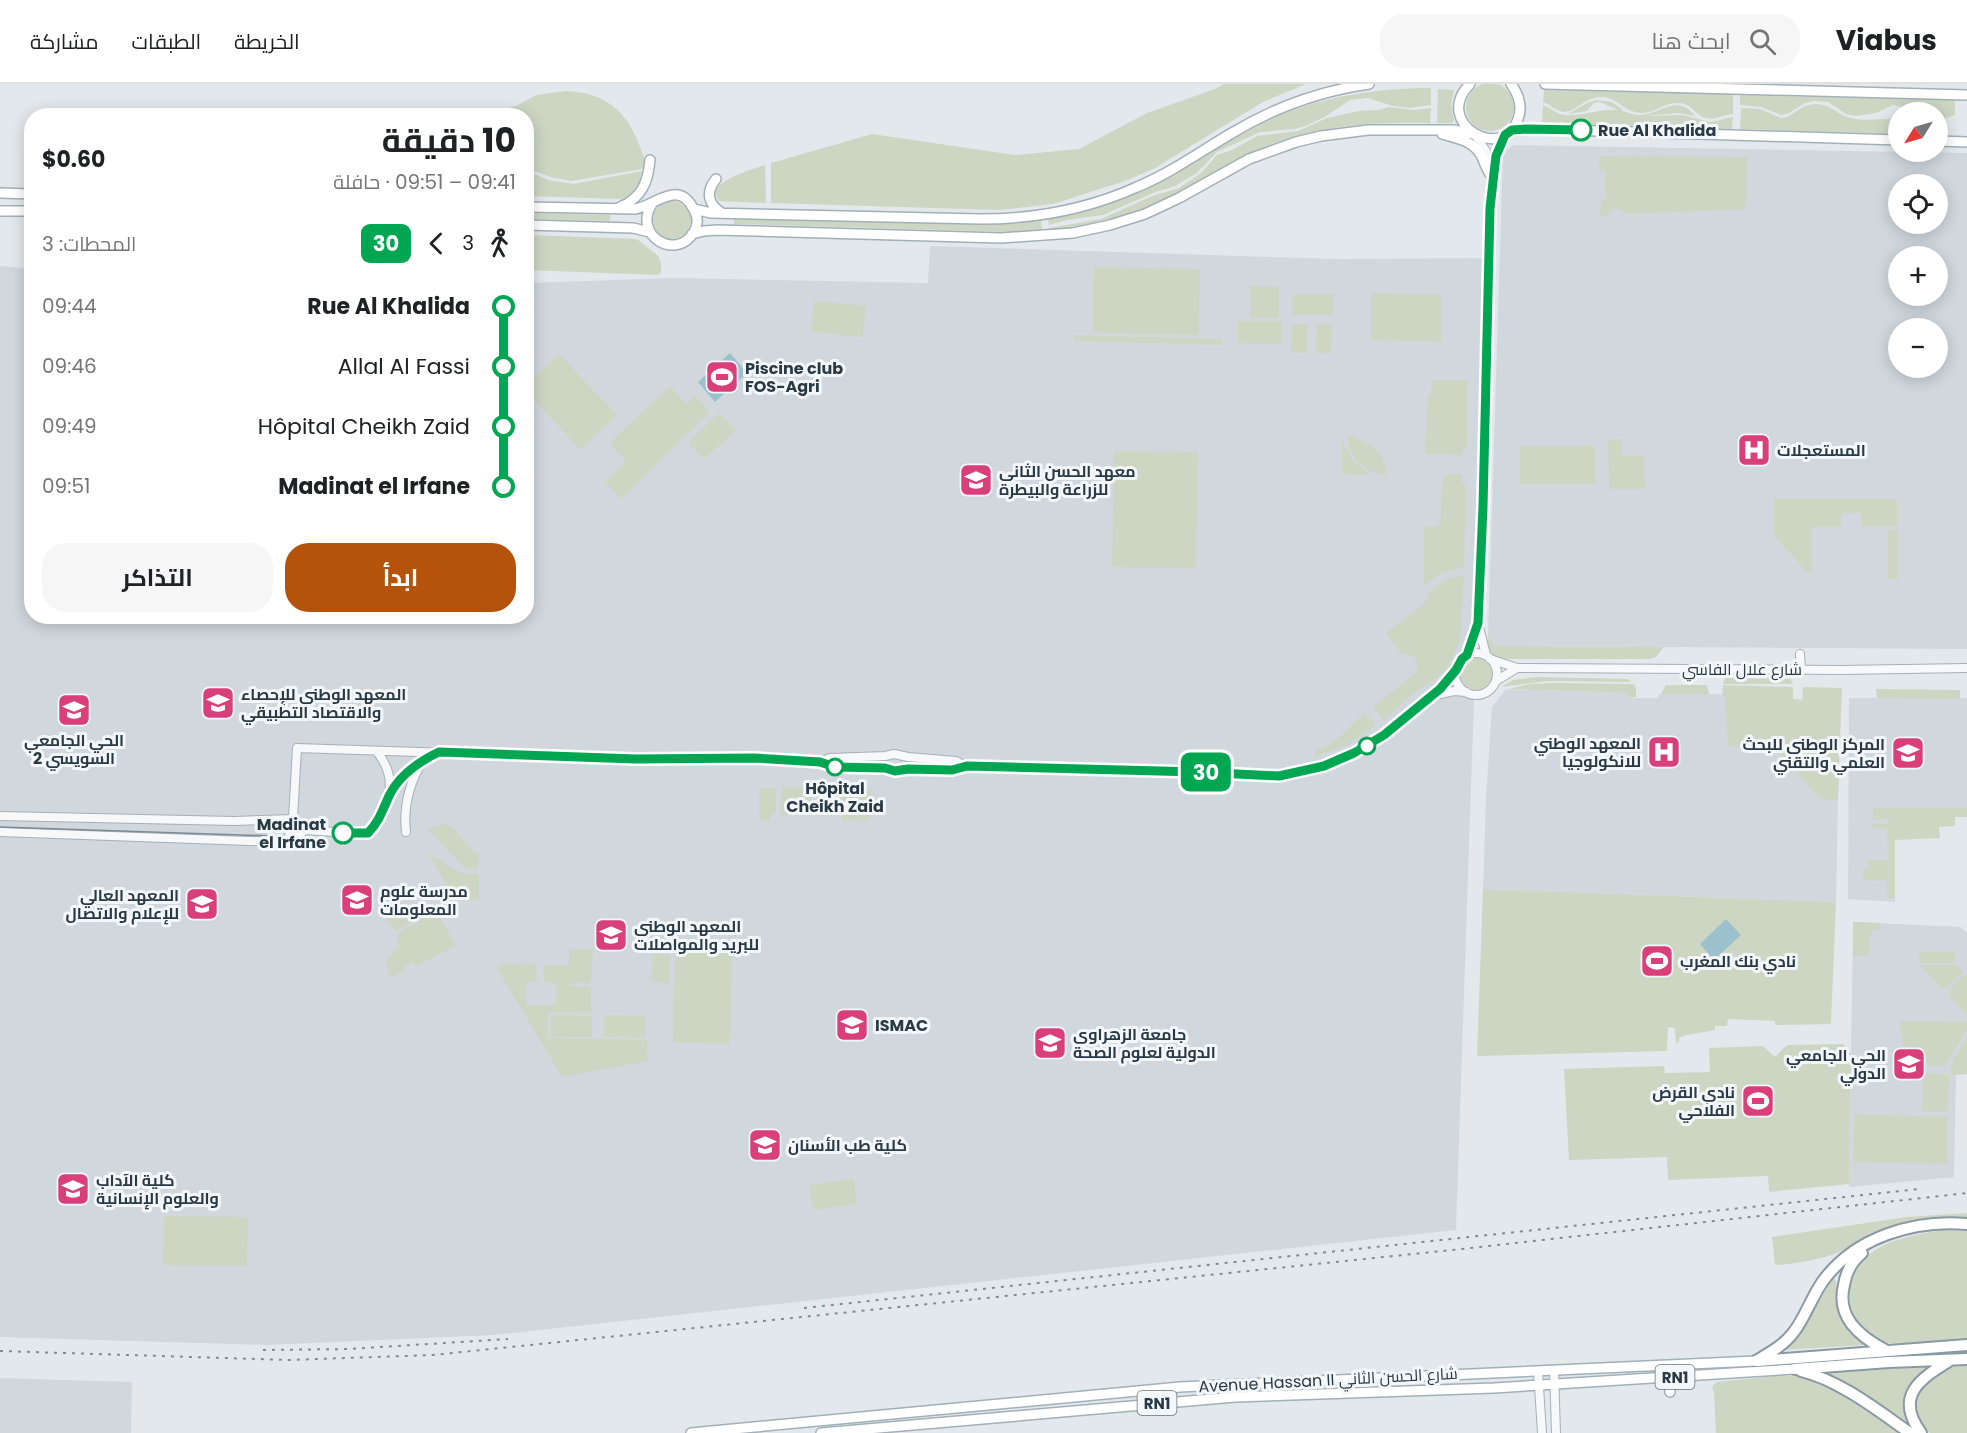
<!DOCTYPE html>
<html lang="ar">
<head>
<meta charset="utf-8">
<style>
  body { margin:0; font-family:Poppins,Cairo,sans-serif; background:#f6f6f6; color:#202124; direction:rtl; height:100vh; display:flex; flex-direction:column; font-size:22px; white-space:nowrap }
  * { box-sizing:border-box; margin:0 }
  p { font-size:20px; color:#757577 }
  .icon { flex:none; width:33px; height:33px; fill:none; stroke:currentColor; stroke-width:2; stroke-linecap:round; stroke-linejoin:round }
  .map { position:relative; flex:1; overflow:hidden; direction:ltr }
  .drawer { position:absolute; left:24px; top:24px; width:510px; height:516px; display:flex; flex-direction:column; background:#fff; border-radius:24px; box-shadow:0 3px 15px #0003; direction:rtl }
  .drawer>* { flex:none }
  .badge { padding:0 12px; border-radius:9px; font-size:21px; line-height:39px }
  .needle { width:39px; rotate:233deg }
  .buttons { position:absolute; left:1888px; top:18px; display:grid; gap:12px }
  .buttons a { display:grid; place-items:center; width:60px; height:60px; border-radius:50%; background:#fff; box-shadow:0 3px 15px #0003; font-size:30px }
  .map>.badge { position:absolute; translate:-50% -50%; box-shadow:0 0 0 3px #fff }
  .legs { display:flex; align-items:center; gap:9px; height:66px; padding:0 18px; font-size:20px }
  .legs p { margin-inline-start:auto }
  .overview { display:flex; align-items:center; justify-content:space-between; height:102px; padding:0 18px }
  h1 { font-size:33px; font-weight:700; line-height:45px }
  .button { display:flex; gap:12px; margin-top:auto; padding:12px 18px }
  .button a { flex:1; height:69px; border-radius:24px; background:#b45309; color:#fff; font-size:24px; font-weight:700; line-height:69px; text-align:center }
  .button a+a { background:#f6f6f6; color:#202124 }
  ul { padding:0 18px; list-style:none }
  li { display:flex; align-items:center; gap:21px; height:60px; font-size:22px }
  li i { display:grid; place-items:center; width:9px; height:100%; margin:0 8px; background:currentColor }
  li i::after { content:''; width:15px; height:15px; margin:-8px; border:4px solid; border-radius:50%; background:#fff }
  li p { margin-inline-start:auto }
  li:first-child i { background:linear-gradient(#0000 50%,currentColor 0) }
  li:last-child i { background:linear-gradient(currentColor 50%,#0000 0) }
  header { display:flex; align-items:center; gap:36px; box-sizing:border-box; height:84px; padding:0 30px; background:#fff; border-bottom:2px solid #e0e0e0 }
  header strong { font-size:28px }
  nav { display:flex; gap:33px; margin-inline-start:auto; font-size:21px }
  .search { width:420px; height:54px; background:#f6f6f6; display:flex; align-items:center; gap:15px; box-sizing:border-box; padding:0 21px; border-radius:24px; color:#757577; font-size:22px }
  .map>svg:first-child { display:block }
</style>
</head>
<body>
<header>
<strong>Viabus</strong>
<div class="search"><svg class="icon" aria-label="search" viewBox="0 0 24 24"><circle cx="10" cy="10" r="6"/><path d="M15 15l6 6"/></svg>ابحث هنا</div>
<nav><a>الخريطة</a><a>الطبقات</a><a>مشاركة</a></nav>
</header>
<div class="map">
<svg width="1967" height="1349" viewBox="0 0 1967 1349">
  <rect width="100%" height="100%" fill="#e3e8ec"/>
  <path fill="#d0d8de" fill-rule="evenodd" d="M1514 61 1967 69V565L1495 562 1488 551 1503 68ZM1899 100H1938V140H1899ZM1899 172H1938V212H1899ZM1899 244H1938V284H1899Z
    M930 162 1336 175 1489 174 1456 1146 494 1251 267 1261 0 1253V182L31 185 32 532H526L527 199 675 194 928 199Z
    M1506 605 1628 609V614H1658L1659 610H1709L1840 618 1836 818 1483 805 1486 713 1492 623Z
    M1849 614H1967V724L1895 725V818L1848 815Z
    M1853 838 1961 843 1967 849V990L1956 991 1954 1093 1849 1103Z
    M0 1294 132 1298 131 1349H0Z"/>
  <path fill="#cdd6c3" d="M1466 23a24 24 0 1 1 48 0a24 24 0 1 1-48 0Z
    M1224 0H1306L1263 18 1155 84 1125 97 1053 120 1000 126 771 119V79L872 50 1015 71 1079 65 1147 29 1215 5Z
    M1431 4V21L1408 24 1393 22 1368 14 1350 16 1326 32 1306 42 1294 45 1260 48 1217 68 1197 89 1175 102 1153 109 1103 131 1067 136 1049 141 1048 135C1090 127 1131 115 1168 94 1204 74 1237 50 1275 33 1325 12 1377 4 1431 4Z
    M1438 5 1454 6 1451 21 1454 36 1452 39H1437Z
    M1544 6 1733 10V30C1723 30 1716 37 1706 34 1695 32 1692 19 1679 19 1663 18 1651 33 1635 28 1622 25 1616 13 1601 13 1585 13 1574 29 1564 28 1556 27 1550 20 1543 18Z
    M566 7C606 9 627 27 640 63 643 72 647 77 642 85L571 97 550 93 527 84 526 32 488 31 518 21 536 11Z
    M1740 11 1955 16V31L1938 36V28H1909L1900 22 1893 21 1876 29 1857 32 1846 30 1828 18 1815 17 1805 19 1789 29 1781 31 1761 23 1740 21Z
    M1597 16 1612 18 1623 26H1619C1625 27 1632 31 1638 31 1659 32 1677 8 1695 32L1678 29 1645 32 1682 31 1711 38 1733 33 1732 45 1542 40 1543 21C1549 23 1554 28 1560 30 1575 35 1600 24 1618 26L1600 18 1594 19 1587 27 1568 30 1587 19Z
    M1814 20C1830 19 1836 30 1850 34 1867 38 1882 34 1899 35V50L1740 45 1741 24 1760 25 1781 34 1787 33 1805 22Z
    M1388 23 1414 26 1431 24 1430 39C1367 38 1311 42 1252 68 1225 80 1202 97 1176 110 1137 131 1092 141 1049 146V144L1101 135 1152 112 1179 104 1201 89 1217 71 1232 66 1257 52 1298 47 1327 34 1359 27 1379 26Z
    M1599 72 1747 73 1746 125 1627 130C1619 123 1612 122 1607 132H1600L1601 115H1606L1605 86H1599Z
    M765 81 766 119 719 117 716 111 715 105C728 92 748 87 765 81Z
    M526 87 549 96 574 100 642 87C639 101 636 111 621 115L527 112Z
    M653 136a19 19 0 1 1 38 0a19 19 0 1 1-38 0Z
    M527 129 610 131V137L527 135Z
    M734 134 975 140H1011L1041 137 1042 147 1013 148 734 140Z
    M527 151 637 155 658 172 661 179V189L658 191 527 186Z
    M1094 183 1200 185 1199 251 1093 249Z
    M1250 202 1279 203V234H1251Z
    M1371 209 1442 211 1441 258 1371 256Z
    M1293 210H1334L1333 231H1292Z
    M814 217 866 222 863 253 811 248Z
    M1238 237H1282V260L1238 259Z
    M1292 240H1307V269L1291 268Z
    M1317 240 1332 241 1331 269H1316Z
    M1074 251 1222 255V261L1074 257Z
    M559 270 617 331 581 366 527 309V301Z
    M1432 296H1467V362L1463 365V371L1425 370 1428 311H1431Z
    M670 302 686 320 695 312 710 328 621 415 605 398 626 377 609 359Z
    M719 329 736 346 704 375 688 359Z
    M1348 351C1366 358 1387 367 1386 391 1366 389 1346 373 1348 351Z
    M1622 355V372H1644L1645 405H1609L1608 356Z
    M1342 357 1354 378 1371 391 1342 390Z
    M1520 362H1595V400H1520Z
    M1114 367 1198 368 1196 484 1112 483Z
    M1447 390H1462L1461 397 1466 402 1464 483 1441 489 1424 501V443H1435L1440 440 1443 396Z
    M1774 415H1897V442H1861V429H1841V443H1812V489H1808L1774 452Z
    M1888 446H1898V495H1888Z
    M1464 492 1460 556 1447 587 1415 608 1384 637 1373 623 1419 586 1415 581 1418 578 1411 570 1408 572 1405 568 1402 571 1386 549 1425 519 1429 508 1448 494Z
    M1488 551 1495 562 1664 563 1656 573 1650 575H1503C1490 573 1486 563 1488 551Z
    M1460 590a16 16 0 1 1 32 0a16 16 0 1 1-32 0Z
    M1536 593 1627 595 1632 598 1547 597 1501 603 1513 596Z
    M1725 594 1790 595 1793 600H1723Z
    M1556 599 1634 600 1636 604V613L1628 614 1627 609 1509 605 1529 600Z
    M1666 601H1707L1709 610H1661Z
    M1723 601 1793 603V615L1802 616 1803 603 1842 604 1838 716 1820 715 1773 663 1728 662 1725 612H1722Z
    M1876 605 1960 606V615L1877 614Z
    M1365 628 1376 642 1346 661 1315 673V666C1334 664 1350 640 1365 628Z
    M782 703 812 704 811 727 806 728 789 726 788 730 781 731 780 729Z
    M759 704H776V728L773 729 769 738H765L759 735Z
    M817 704 871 706 870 736 842 737V731L837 728 817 727Z
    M1873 724H1967V733H1955V742L1939 743 1940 754 1895 756V814H1887V797L1863 796V785L1868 784V776H1888L1887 745H1873V739L1889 740V735L1873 736Z
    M442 740 452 743 474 768 479 769 478 785H466L427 745Z
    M427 768 462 790H479V816H456Z
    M1483 805 1836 818 1831 940 1775 941V937L1728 935 1727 942H1715V946L1683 952 1679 954V958L1676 959 1675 944 1668 943 1667 967 1477 972Z
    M421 816 427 824 433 821 456 861 416 883 412 878 403 883 404 886 392 893 388 888 386 875 393 870 396 863 403 861H398L397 849 414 840H423L413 837 396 847 387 838 388 833 403 822 406 826Z
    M1853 838 1880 839V846H1872L1871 853H1869V872H1853Z
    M675 864 732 866 730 960 673 958Z
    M569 865H593L591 899H569L570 902 591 903V929L548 928 547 954 647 956 648 965 645 969 649 977 562 993 496 883 500 882 501 879 536 880 537 898 526 899V921H556V899L544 898V881H569Z
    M1919 868H1955V879H1919Z
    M653 870 670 871 669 899 651 898Z
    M1920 881H1957L1963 888 1947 904H1941Z
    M1965 890 1967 892V931L1949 912V906Z
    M551 931 592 932V953H550Z
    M604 931 645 932V954L604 953Z
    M1899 937 1967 938V945L1945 982 1908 981Z
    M1967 953V990L1952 991C1947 980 1961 964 1967 953Z
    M1843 960 1851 970 1849 1100 1769 1108 1768 1092 1668 1096 1667 1073 1569 1076 1564 985 1664 982 1665 990 1666 989 1710 988 1709 964 1763 962 1775 973 1787 961Z
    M1923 989 1949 990 1948 1028 1922 1027Z
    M1854 1030 1947 1033V1080L1853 1078Z
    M854 1095 857 1120 813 1126 809 1101Z
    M1967 1129V1138C1937 1137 1908 1136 1879 1146 1863 1151 1850 1165 1834 1170 1821 1175 1789 1181 1775 1181L1772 1153 1907 1133Z
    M164 1132 248 1133 247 1182 163 1181Z
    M1941 1146 1967 1147V1256C1948 1257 1900 1263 1884 1258 1844 1245 1838 1193 1871 1169 1891 1154 1917 1151 1941 1146Z
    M1834 1194C1840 1200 1834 1220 1839 1231 1844 1242 1855 1251 1864 1261L1781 1266 1800 1251 1832 1195Z
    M1967 1278V1349H1930C1908 1327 1916 1302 1940 1286 1944 1284 1949 1280 1953 1279 1957 1277 1963 1278 1967 1278Z
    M1930 1282 1920 1291 1911 1304 1917 1347 1852 1304 1825 1289Z
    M1775 1292H1799L1810 1294 1812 1298 1837 1308 1899 1349H1716L1714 1309 1712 1302 1717 1298Z"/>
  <path fill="#9bc0ce" d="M730 269 747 289 715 318 698 298Z
    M1726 835 1741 851 1714 876 1700 860Z"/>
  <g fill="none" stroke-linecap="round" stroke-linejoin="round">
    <defs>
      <path id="minor" d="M1475 51 1486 67 1489 84
        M1455 590a21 21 0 1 1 42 0a21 21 0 1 1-42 0Z
        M1800 570 1801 585
        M1467 571 1478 541
        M1486 571 1478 539 1483 438 1490 124C1491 102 1493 70 1505 51
        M1490 575 1517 584 1841 586 1967 584
        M1496 597 1517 584
        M1435 611 1454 607 1466 608
        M377 668C398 693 392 727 368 749L361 750 306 746 293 735 297 664 635 675 754 674 820 678 835 683 885 684 895 687 908 685 952 686 964 682 1197 688 1279 692 1291 690 1324 682 1369 660 1384 651 1440 605 1456 586
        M820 678 830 674 885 672 894 670 908 673 956 677 964 682
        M392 707 405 691 419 679
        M0 732 234 737 293 735
        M283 736C291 741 292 749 287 756
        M0 748 279 758 292 754 306 746
        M406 748C403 723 410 698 423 676
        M1554 1286 1556 1349
        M1538 1287 1542 1349"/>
      <path id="major" d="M1470 0C1431 39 1504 80 1518 35 1523 22 1519 11 1511 0
        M1545 0 1967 11
        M1512 47 1533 45 1899 56
        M1442 50C1458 55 1472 56 1481 71 1484 77 1486 84 1490 90
        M1938 57 1967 58
        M716 95C706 107 707 120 722 129
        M0 109 32 110
        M526 123 635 125C655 122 679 94 694 126 698 133 698 141 694 148 676 178 632 151 652 120
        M620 123C642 114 648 98 650 76
        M694 125 711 129 981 135C1035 135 1088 125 1137 103 1171 89 1201 67 1232 49 1275 23 1320 7 1369 0
        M0 127H32
        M526 141 633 144 650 148
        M692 150 704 147 717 146 1001 154 1073 149 1110 141 1145 130 1179 114 1249 75 1296 58 1321 52 1368 46H1454L1473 50
        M1669 1293 1670 1308
        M691 1349 1180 1303 1756 1277
        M821 1349 1235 1313 1494 1304 1795 1285"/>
      <path id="highway" d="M1862 1169C1852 1177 1846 1188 1844 1201 1836 1233 1859 1252 1885 1266
        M1756 1277C1769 1269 1783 1262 1793 1249 1805 1234 1811 1214 1823 1197 1855 1153 1915 1135 1967 1140
        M1758 1277 1967 1261
        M1795 1285 1889 1278 1967 1275
        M1801 1287C1841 1297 1877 1326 1910 1349
        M1921 1349C1894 1312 1920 1295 1949 1277"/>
    </defs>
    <use href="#minor" stroke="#a7b0b7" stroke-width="10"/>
    <use href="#major" stroke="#a1b0b9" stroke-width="12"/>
    <use href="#highway" stroke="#899aa4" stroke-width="14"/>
    <use href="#minor" stroke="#f6f8fa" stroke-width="8"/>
    <use href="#major" stroke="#fff" stroke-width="9"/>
    <use href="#highway" stroke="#fff" stroke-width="10"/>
    <path stroke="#7b8c97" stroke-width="1.5" d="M0 743 275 752"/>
    <path stroke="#7b8c97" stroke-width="2" stroke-dasharray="3 6" stroke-linecap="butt" d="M804 1224 1919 1105
      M263 1266 349 1265 508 1255
      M0 1267 289 1276 433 1271 1452 1166 1967 1109"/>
  </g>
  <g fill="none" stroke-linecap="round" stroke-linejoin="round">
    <defs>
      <path id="line-1" d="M343 749H368C379 738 383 725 389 712 399 691 418 678 439 668L636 675 754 674 820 678 835 683 885 684 895 687 908 685 952 686 967 682 1197 688 1279 692 1324 682 1354 669 1384 651 1440 605 1456 586 1462 575 1467 571 1478 539 1483 423 1490 124 1496 72 1505 51 1512 46 1526 45 1581 46"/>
    </defs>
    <use href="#line-1" stroke="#fff" stroke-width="14"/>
    <use href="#line-1" stroke="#00a651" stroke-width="9"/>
  </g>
  <defs>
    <symbol id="stadium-square" viewBox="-11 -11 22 22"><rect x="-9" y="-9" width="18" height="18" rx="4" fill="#d9407a" stroke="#f3f7f9"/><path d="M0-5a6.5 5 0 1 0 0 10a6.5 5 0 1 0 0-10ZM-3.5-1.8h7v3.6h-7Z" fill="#fff"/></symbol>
    <symbol id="hospital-square" viewBox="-11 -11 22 22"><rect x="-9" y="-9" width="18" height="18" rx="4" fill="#d9407a" stroke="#f3f7f9"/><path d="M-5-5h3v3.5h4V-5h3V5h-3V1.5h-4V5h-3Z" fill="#fff"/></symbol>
    <symbol id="university-square" viewBox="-11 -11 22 22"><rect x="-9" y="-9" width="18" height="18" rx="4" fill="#d9407a" stroke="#f3f7f9"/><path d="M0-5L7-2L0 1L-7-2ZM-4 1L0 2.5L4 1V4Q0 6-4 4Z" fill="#fff"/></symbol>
  </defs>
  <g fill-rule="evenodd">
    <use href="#stadium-square" x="703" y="274" width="38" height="38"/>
    <use href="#hospital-square" x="1735" y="347" width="38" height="38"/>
    <use href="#university-square" x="957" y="377" width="38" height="38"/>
    <use href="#university-square" x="199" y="600" width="38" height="38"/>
    <use href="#university-square" x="55" y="607" width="38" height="38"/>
    <use href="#hospital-square" x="1645" y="649" width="38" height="38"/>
    <use href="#university-square" x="1889" y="650" width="38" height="38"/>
    <use href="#university-square" x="338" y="797" width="38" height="38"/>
    <use href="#university-square" x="183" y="801" width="38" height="38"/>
    <use href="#university-square" x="592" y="832" width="38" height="38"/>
    <use href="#stadium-square" x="1638" y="858" width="38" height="38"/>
    <use href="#university-square" x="833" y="922" width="38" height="38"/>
    <use href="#university-square" x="1031" y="940" width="38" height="38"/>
    <use href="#university-square" x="1890" y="961" width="38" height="38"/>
    <use href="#stadium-square" x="1739" y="998" width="38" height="38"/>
    <use href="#university-square" x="746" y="1042" width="38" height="38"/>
    <use href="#university-square" x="54" y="1086" width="38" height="38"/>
  </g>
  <g fill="#fff" stroke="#00a651" stroke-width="3">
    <circle cx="1581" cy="46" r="10"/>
    <circle cx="1367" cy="662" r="8"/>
    <circle cx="835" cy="683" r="8"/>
    <circle cx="343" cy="749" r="10"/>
  </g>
  <g text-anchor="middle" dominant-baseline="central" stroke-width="6" stroke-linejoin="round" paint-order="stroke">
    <g fill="#f3f7f9" stroke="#66737c" stroke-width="1.5">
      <rect x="1655.5" y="1281" width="39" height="24" rx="4.5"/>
      <rect x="1137.5" y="1307" width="39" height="24" rx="4.5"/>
    </g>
    <g font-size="15" font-weight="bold" fill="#293a46">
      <text x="1675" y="1293">RN1</text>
      <text x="1157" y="1319">RN1</text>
    </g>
    <g font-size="16" font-weight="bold" fill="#293a46" stroke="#f3f7f9" text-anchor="start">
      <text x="1598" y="46">Rue Al Khalida</text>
      <text x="835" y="704" text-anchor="middle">Hôpital<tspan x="835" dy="18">Cheikh Zaid</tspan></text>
      <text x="326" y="740" text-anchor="end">Madinat<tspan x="326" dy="18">el Irfane</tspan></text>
    </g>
    <g font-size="16" font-weight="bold" fill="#293a46" stroke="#f3f7f9" text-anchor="start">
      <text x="745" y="284">Piscine club<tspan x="745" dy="18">FOS-Agri</tspan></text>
      <text x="1777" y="366">المستعجلات</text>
      <text x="999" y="387">معهد الحسن الثاني<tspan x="999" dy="18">للزراعة والبيطرة</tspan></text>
      <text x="241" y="610">المعهد الوطني للإحصاء<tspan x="241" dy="18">والاقتصاد التطبيقي</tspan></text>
      <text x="74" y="656" text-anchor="middle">الحي الجامعي<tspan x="74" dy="18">السويسي 2</tspan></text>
      <text x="1641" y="659" text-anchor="end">المعهد الوطني<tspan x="1641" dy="18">للانكولوجيا</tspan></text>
      <text x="1885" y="660" text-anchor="end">المركز الوطني للبحث<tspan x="1885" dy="18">العلمي والتقني</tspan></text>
      <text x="380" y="807">مدرسة علوم<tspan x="380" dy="18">المعلومات</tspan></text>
      <text x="179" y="811" text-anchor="end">المعهد العالي<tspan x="179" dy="18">للإعلام والاتصال</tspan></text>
      <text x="634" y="842">المعهد الوطني<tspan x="634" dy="18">للبريد والمواصلات</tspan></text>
      <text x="1680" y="877">نادي بنك المغرب</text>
      <text x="875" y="941">ISMAC</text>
      <text x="1073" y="950">جامعة الزهراوي<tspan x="1073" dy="18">الدولية لعلوم الصحة</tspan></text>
      <text x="1886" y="971" text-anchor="end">الحي الجامعي<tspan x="1886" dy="18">الدولي</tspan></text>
      <text x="1735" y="1008" text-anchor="end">نادي القرض<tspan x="1735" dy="18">الفلاحي</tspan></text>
      <text x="788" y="1061">كلية طب الأسنان</text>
      <text x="96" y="1096">كلية الآداب<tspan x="96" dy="18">والعلوم الإنسانية</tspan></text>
    </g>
    <g font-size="16" fill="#293a46" stroke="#f3f7f9">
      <text x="1742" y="585">شارع علال الفاسي</text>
      <text transform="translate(1328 1296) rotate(-3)">Avenue Hassan II شارع الحسن الثاني</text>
    </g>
  </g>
</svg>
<div class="buttons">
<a><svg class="needle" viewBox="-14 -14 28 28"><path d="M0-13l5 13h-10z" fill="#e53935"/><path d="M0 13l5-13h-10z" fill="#757577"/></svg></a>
<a><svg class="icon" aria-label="locate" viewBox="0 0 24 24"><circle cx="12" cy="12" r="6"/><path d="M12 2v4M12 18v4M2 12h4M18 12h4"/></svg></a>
<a>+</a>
<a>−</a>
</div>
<b class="badge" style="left:1206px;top:688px;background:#00a651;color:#fff">30</b>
<section class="drawer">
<div class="overview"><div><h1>10 دقيقة</h1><p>09:41 – 09:51 · حافلة</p></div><b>$0.60</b></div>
<div class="legs"><svg class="icon" aria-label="walk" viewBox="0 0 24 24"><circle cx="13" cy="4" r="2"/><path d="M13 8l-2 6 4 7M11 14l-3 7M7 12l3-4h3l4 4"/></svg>3<svg class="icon" aria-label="back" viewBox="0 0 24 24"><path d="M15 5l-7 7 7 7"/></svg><b class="badge" style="background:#00a651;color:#fff">30</b><p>المحطات: 3</p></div>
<ul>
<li><i style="color:#00a651"></i><b>Rue Al Khalida</b><p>09:44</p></li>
<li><i style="color:#00a651"></i><span>Allal Al Fassi</span><p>09:46</p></li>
<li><i style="color:#00a651"></i><span>Hôpital Cheikh Zaid</span><p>09:49</p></li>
<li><i style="color:#00a651"></i><b>Madinat el Irfane</b><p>09:51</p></li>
</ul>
<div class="button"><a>ابدأ</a><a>التذاكر</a></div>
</section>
</div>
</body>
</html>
